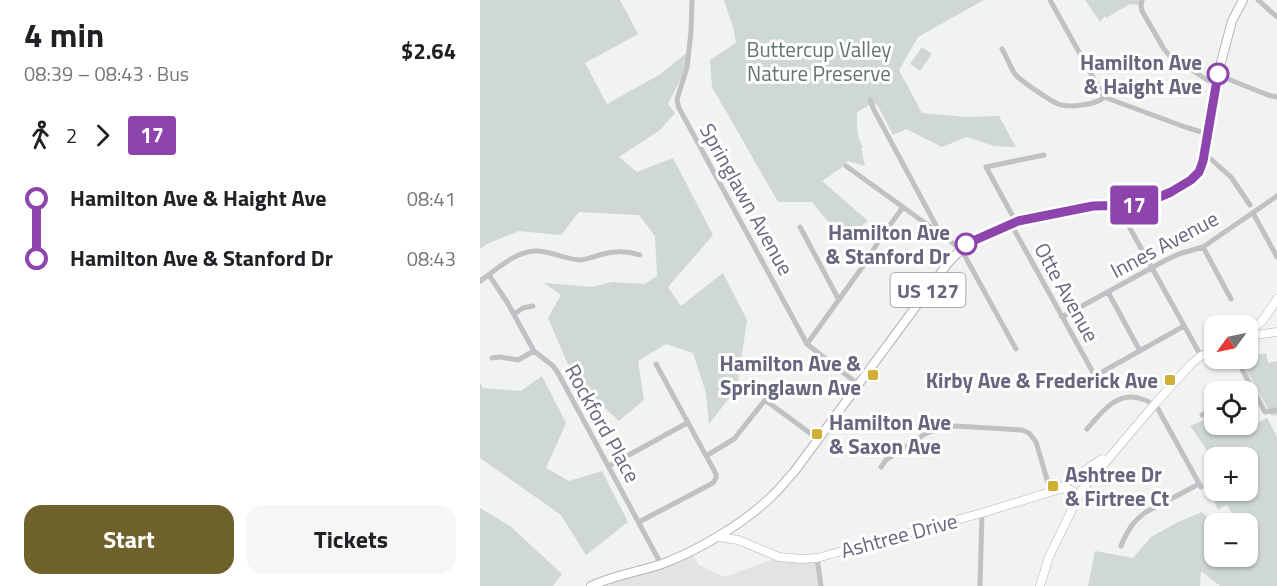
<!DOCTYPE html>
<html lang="en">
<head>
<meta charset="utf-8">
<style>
  body { margin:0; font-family:"Titillium Web",sans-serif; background:#f6f6f6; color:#202124; height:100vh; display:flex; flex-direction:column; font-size:22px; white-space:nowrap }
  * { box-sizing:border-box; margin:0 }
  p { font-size:20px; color:#757577 }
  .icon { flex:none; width:33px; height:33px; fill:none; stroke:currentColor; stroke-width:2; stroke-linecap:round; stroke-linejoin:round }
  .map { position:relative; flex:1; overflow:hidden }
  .details { display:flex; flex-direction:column; background:#fff; width:480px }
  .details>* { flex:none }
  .badge { padding:0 12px; border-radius:4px; font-size:21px; line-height:39px }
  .needle { width:39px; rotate:237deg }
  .fabs { position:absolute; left:724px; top:315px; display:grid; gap:12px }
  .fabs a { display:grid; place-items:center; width:54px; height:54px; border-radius:12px; background:#fff; box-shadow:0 2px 4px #0004; font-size:30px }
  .map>.badge { position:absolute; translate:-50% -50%; box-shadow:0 0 0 3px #fff }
  .legs { display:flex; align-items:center; gap:9px; height:66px; padding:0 24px; font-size:20px }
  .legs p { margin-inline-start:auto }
  .summary { display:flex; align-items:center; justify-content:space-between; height:102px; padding:0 24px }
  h1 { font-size:33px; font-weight:700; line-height:45px }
  .action { display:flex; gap:12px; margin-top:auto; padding:12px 24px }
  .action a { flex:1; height:69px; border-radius:18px; background:#6f612b; color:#fff; font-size:24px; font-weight:700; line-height:69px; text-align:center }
  .action a+a { background:#f6f6f6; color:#202124 }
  ul { padding:0 24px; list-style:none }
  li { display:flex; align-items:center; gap:21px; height:60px; font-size:22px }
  li i { display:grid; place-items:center; width:9px; height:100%; margin:0 8px; background:currentColor }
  li i::after { content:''; width:15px; height:15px; margin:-8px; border:4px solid; border-radius:50%; background:#fff }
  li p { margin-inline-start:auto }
  li:first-child i { background:linear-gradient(#0000 50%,currentColor 0) }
  li:last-child i { background:linear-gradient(currentColor 50%,#0000 0) }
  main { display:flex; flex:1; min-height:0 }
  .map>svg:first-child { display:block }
</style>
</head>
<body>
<main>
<section class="details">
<div class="summary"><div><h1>4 min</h1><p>08:39 – 08:43 · Bus</p></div><b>$2.64</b></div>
<div class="legs"><svg class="icon" aria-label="walk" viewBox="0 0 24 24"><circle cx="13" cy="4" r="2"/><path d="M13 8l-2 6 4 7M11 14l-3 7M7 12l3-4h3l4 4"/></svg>2<svg class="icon" aria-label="forward" viewBox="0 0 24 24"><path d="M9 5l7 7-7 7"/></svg><b class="badge" style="background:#8e44ad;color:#fff">17</b></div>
<ul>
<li><i style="color:#8e44ad"></i><b>Hamilton Ave &amp; Haight Ave</b><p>08:41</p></li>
<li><i style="color:#8e44ad"></i><b>Hamilton Ave &amp; Stanford Dr</b><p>08:43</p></li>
</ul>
<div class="action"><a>Start</a><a>Tickets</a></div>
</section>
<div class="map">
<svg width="797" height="586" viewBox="0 0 797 586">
  <rect width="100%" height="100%" fill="#f1f3f0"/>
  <path fill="#e2e4e3" d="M210 551 219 565 245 577 299 557 337 558 341 586H112Z"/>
  <path fill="#cfd8d2" d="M0 0H140L158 34 105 63 127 104 179 75 208 52 201 78 188 104 195 113 180 130 139 157 157 172 193 158 233 235 188 287 201 306 243 273 267 320 257 388 229 424 226 393 213 353 186 344 158 361 164 400 139 421 95 381 68 318 81 295 64 283 113 287 132 282 165 284 177 276 175 236 159 215 99 212 81 235 39 231 9 243 0 249Z
    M244 0H504L438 37 419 70 442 113 486 117 519 116 536 147 514 146 487 137 462 147 426 129 413 135 398 106 393 103 377 112C377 123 376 137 383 147L381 148 385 166 368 161 361 168 342 181 388 221 363 240 332 202H298L232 87 230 60 256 43 254 31Z
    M605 0H665L661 5 650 4 626 18 625 16 620 22Z
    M442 47 452 54 440 71 430 64Z
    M786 353 788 363 797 361V415L792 416 760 359 768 358V357Z
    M62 376 86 423 66 468 89 481 122 471 148 522 106 555 81 515 0 458V383L3 388 41 391Z
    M735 415V424L759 425 762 430 787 418 797 437V586H740L721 571 720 586H608L615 551 653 558 671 537 700 521 722 512 727 517 724 533 732 543 735 544V556H768V546L771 544 768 540V524L757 523 747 505 738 510 734 501 746 494 745 491 768 490V458H735V466L723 444 710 426Z
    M0 508 30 526 82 574 73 586H0Z"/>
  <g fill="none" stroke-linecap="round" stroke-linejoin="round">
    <defs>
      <path id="secondary" d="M768 334 783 320 797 299
        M768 336 797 332
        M580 489 586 483 622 459 626 460
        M238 537 258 540 299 557 322 559 337 558 502 513 580 489C588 488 592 490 599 495
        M560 586 569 557 601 491 674 405 711 364 721 356 735 349"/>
      <path id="primary" d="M111 586C134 575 158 572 182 564 219 550 263 524 292 496 300 489 306 480 314 472L468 263 486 244 536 222 613 206 655 205 663 204 691 191 715 177 723 161 735 85 752 21 763 0"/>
    </defs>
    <use href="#secondary" stroke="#b4b4bc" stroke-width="9"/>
    <use href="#primary" stroke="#b3b3b9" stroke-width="10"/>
    <path stroke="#c0c0c5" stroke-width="5" d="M212 0 211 32 207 67 198 96 197 101 199 108 327 344 379 385
      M570 0 624 97 705 127 728 134
      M662 0 661 5 662 11 684 49 689 55 735 85
      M778 0 797 17
      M522 49C527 57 530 67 535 74 539 80 571 101 578 104 588 108 617 105 624 97
      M738 75 788 95 797 97
      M390 100 394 110 459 231
      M725 154 751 177 770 205
      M366 166 481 249 536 349
      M640 205 642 214 721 356
      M773 213 797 257
      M536 222 506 167 564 155
      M531 224 615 376 704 326
      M320 227 359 300
      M723 247 751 299
      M9 275 27 302 54 351 73 366 78 373 181 564
      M0 281C19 268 40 246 65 252 77 254 89 260 101 260 109 259 116 256 123 254 135 251 148 251 160 255
      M628 292 660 351
      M34 314 43 308 53 306
      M582 317 686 260 699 254 723 247 797 196
      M327 344 386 262 400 239 423 207
      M12 358 20 357 38 360 54 351
      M756 358 785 412 797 410
      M722 415 735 408
      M607 429C621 413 637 390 662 399 668 401 674 404 678 409L721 487
      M226 456 254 439 285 400 338 439
      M129 466 207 423
      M401 467 406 460 445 434 460 428 476 426 542 430 549 433 556 442 571 493
      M159 522 233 483 236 478V474L176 364
      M641 546C647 531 653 521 666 512L719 484
      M337 558 341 586
      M500 586 502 513"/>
    <use href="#secondary" stroke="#fff" stroke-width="8"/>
    <use href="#primary" stroke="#fff" stroke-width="8"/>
  </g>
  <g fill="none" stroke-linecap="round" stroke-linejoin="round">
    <defs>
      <path id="line-1" d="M486 244 538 221 613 206 655 205 663 204 691 192 711 180 719 172 723 161 738 74"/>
    </defs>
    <use href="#line-1" stroke="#fff" stroke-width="14"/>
    <use href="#line-1" stroke="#8e44ad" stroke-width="9"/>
  </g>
  <g fill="#fff" stroke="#8e44ad" stroke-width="3">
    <circle cx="738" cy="74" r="10"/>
    <circle cx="486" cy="244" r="10"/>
  </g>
  <g fill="#cfaf34" stroke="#fff" stroke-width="2">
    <rect x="387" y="369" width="12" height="12" rx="3"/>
    <rect x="684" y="374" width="12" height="12" rx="3"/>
    <rect x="331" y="428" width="12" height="12" rx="3"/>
    <rect x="567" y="480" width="12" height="12" rx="3"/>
  </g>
  <g text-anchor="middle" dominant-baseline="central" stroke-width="6" stroke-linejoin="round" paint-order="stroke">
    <rect fill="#fff" stroke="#9494a5" stroke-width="1.5" x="410.5" y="273" width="75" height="34" rx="4.5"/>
    <g font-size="20" font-weight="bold" fill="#66667e">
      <text x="448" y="290">US 127</text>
    </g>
    <g font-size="21" fill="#64766a" stroke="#fff">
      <text x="339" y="49">Buttercup Valley<tspan x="339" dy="24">Nature Preserve</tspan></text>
    </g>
    <g font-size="21" font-weight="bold" fill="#66667e" stroke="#fff" text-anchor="end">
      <text x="722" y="62">Hamilton Ave<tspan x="722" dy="24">&amp; Haight Ave</tspan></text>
      <text x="470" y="232">Hamilton Ave<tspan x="470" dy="24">&amp; Stanford Dr</tspan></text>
    </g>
    <g font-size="21" fill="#66667e" stroke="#fff">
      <text transform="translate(267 199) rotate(61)">Springlawn Avenue</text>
      <text transform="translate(684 244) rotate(-28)">Innes Avenue</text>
      <text transform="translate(587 292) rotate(61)">Otte Avenue</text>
      <text transform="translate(123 423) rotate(61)">Rockford Place</text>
      <text transform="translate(419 535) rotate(-15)">Ashtree Drive</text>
    </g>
    <g font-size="21" font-weight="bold" fill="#66667e" stroke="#fff" text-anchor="end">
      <text x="381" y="363">Hamilton Ave &amp;<tspan x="381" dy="24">Springlawn Ave</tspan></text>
      <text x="678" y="380">Kirby Ave &amp; Frederick Ave</text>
      <text x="349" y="422" text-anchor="start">Hamilton Ave<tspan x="349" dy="24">&amp; Saxon Ave</tspan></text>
      <text x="585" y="474" text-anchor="start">Ashtree Dr<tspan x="585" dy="24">&amp; Firtree Ct</tspan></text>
    </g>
  </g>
</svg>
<div class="fabs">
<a><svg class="needle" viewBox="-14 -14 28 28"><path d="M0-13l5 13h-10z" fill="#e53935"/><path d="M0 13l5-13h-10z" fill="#757577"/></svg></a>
<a><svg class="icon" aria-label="locate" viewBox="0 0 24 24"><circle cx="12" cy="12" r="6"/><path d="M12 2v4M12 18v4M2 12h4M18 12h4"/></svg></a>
<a>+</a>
<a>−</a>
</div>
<b class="badge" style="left:654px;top:205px;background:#8e44ad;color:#fff">17</b>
</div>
</main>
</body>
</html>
